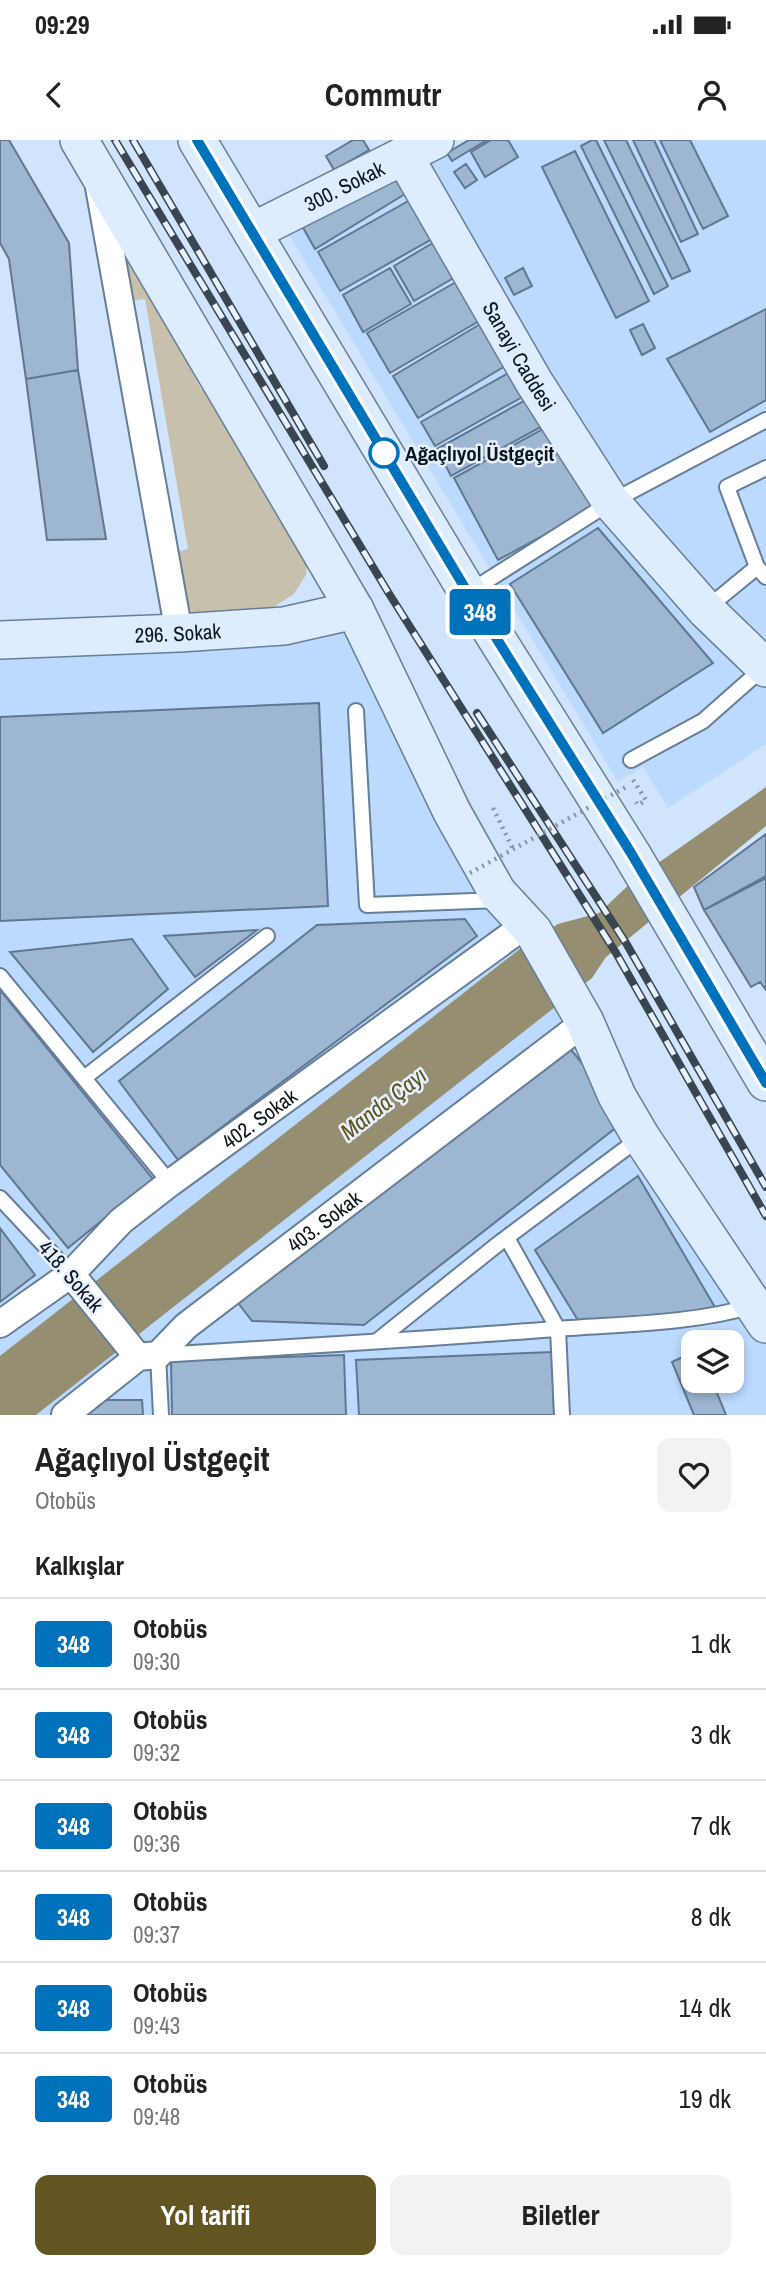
<!DOCTYPE html>
<html lang="tr">
<head>
<meta charset="utf-8">
<style>
  body { margin:0; font-family:"Archivo Narrow",sans-serif; background:#f2f2f2; color:#222; height:100vh; display:flex; flex-direction:column; font-size:26px; white-space:nowrap }
  * { box-sizing:border-box; margin:0 }
  p { font-size:23px; color:#767676 }
  .icon { flex:none; width:38px; height:38px; fill:none; stroke:currentColor; stroke-width:2; stroke-linecap:round; stroke-linejoin:round }
  .map { position:relative; height:1275px; overflow:hidden }
  .side { display:flex; flex-direction:column; background:#fff; flex:1 }
  .side>* { flex:none }
  .badge { padding:0 14px; border-radius:5px; font-size:24px; line-height:46px }
  .controls { position:absolute; left:681px; top:1190px; display:grid; gap:14px }
  .controls a { display:grid; place-items:center; width:63px; height:63px; border-radius:14px; background:#fff; box-shadow:0 4px 10px #0003; font-size:35px }
  .map>.badge { position:absolute; translate:-50% -50%; box-shadow:0 0 0 4px #fff }
  h2 { padding:0 35px; font-size:26px; line-height:63px }
  .round { display:grid; place-items:center; flex:none; width:74px; height:74px; border-radius:14px; background:#f2f2f2 }
  .head { display:flex; align-items:center; justify-content:space-between; height:119px; padding:0 35px }
  h1 { font-size:33px; font-weight:700; line-height:52px }
  .action { display:flex; gap:14px; margin-top:auto; padding:14px 35px }
  .action a { flex:1; height:80px; border-radius:14px; background:#635522; color:#fff; font-size:28px; font-weight:700; line-height:80px; text-align:center }
  .action a+a { background:#f2f2f2; color:#222 }
  ul { padding:0; list-style:none }
  li { display:flex; align-items:center; gap:21px; height:91px; padding:0 35px; border-top:2px solid #e0e0e0 }
  li div { flex:1 }
  li b { display:block; font-size:26px }
  li em { font-style:normal }
  li .badge { min-width:77px; font-weight:700; text-align:center }
  .status { display:flex; justify-content:space-between; align-items:center; height:49px; padding:0 35px; background:#fff; direction:ltr }
  .status svg { height:19px; fill:currentColor }
  header { display:flex; justify-content:space-between; align-items:center; height:91px; padding:0 35px; background:#fff; font-size:32px; font-weight:700 }
  .map>svg:first-child { display:block }
</style>
</head>
<body>
<div class="status"><b>09:29</b><svg viewBox="0 0 49 12"><path d="M0 12V9h3v3zM5 12V6h3v6zM10 12V3h3v9zM15 12V0h3v12zM26 1h20v11H26zM47 4h2v5h-2z"/></svg></div>
<header><svg class="icon" aria-label="back" viewBox="0 0 24 24"><path d="M15 5l-7 7 7 7"/></svg>Commutr<svg class="icon" aria-label="person" viewBox="0 0 24 24"><circle cx="12" cy="8" r="4"/><path d="M4 21q1-7 8-7t8 7"/></svg></header>
<div class="map">
<svg width="766" height="1275" viewBox="0 0 766 1275">
  <rect width="100%" height="100%" fill="#d0e5fc"/>
  <path fill="#bbdafd" fill-rule="evenodd" d="M476 0H766V604L668 668 643 627 618 642 286 90Z
    M378 491 766 1206V1275H0V509ZM693 1202H732V1241H693Z"/>
  <path fill="#c6c0ac" d="M116 91 166 180 201 249 215 255 249 323 287 390 298 394 308 415 306 435 294 454 259 476 186 482 173 413 188 409 145 159 130 161Z"/>
  <path fill="#968e70" d="M766 647V686L606 817 592 838 36 1275H0V1216L521 808 558 784 599 773 634 740Z"/>
  <path fill="#9db6d2" stroke="#607791" stroke-width="2" d="M0 0H9L69 103 78 230 26 239 9 119 0 103Z
    M353 0H363L369 10 334 30 326 16Z
    M469 0H487L452 21 447 13Z
    M491 0H508L518 17 485 37 471 12Z
    M592 0H596L668 146 654 154 581 6Z
    M604 0H626L690 131 672 139Z
    M633 0H654L698 94 681 102Z
    M660 0H690L728 76 703 89Z
    M575 11 649 161 616 178 542 27Z
    M466 24 477 40 465 48 454 32Z
    M391 30 405 54 315 109 301 84Z
    M410 60 432 99 340 151 318 112Z
    M436 101 457 136 414 161 394 126Z
    M390 128 411 164 363 192 343 155Z
    M523 128 532 146 514 155 505 138Z
    M463 138 486 177 390 233 367 193Z
    M766 169V260L710 292 667 219Z
    M487 180 512 222 418 278 393 236Z
    M643 184 655 208 642 215 630 190Z
    M78 230 106 399 47 400 26 239Z
    M512 231 526 255 435 306 421 282Z
    M531 257 546 284 451 336 437 309Z
    M550 285 594 368 498 420 454 338Z
    M598 388 713 523 603 593 510 444Z
    M319 563 328 766 0 781V577Z
    M766 694V736L704 770 694 747Z
    M766 738V850L760 842 751 847 704 770Z
    M465 779 477 796 178 1020 119 941 317 785Z
    M257 790 195 837 164 796Z
    M132 799 168 849 93 912 10 812Z
    M0 850 153 1039 68 1108 0 1025Z
    M564 901 627 979 364 1185 252 1181 232 1155Z
    M638 1036 716 1169 579 1182 535 1110Z
    M0 1088 35 1135 0 1162Z
    M552 1212 554 1275H359L356 1220Z
    M693 1212V1241H712L726 1275H694L672 1222Z
    M344 1215 346 1275H172L171 1221Z
    M93 1260H142L143 1275H73Z"/>
  <g fill="none" stroke-linecap="round" stroke-linejoin="round">
    <defs>
      <path id="lane" d="M757 427 727 347 766 328
        M469 452 611 362 766 280
        M706 469 757 427 766 437
        M356 571 367 765 500 760
        M631 620 703 581 763 528
        M0 836 170 1043
        M84 938 267 796
        M0 1058 71 1134
        M507 1098 558 1189 562 1275
        M377 1201 498 1104 641 997
        M161 1275 158 1215C291 1207 424 1199 557 1189 619 1184 693 1184 752 1166"/>
      <g id="street">
        <path d="M99 47 179 493"/>
        <path d="M71 1134 138 1217"/>
        <path id="s1" d="M0 1184 71 1134 121 1081 170 1043 528 783"/>
        <path id="s2" d="M65 1275 138 1217 158 1215 186 1186 585 882"/>
      </g>
      <g id="secondary">
        <path d="M79 0 355 470 452 672 497 752 533 791 585 882 617 956 641 997 766 1184"/>
        <path d="M197 0 468 453 631 713 766 942"/>
        <path id="s3" d="M404 16 534 242 611 362 706 470 766 528"/>
        <path id="s4" d="M252 92 435 0"/>
        <path id="s5" d="M0 500 179 493 284 486 355 470"/>
      </g>
    </defs>
    <use href="#lane" stroke="#667e97" stroke-width="18"/>
    <use href="#street" stroke="#667e97" stroke-width="30"/>
    <use href="#secondary" stroke="#667e97" stroke-width="40"/>
    <path stroke="#8494a6" stroke-width="4.5" stroke-dasharray="2 5" stroke-linecap="butt" d="M633 640 646 660 638 665 636 662
      M493 668 513 709"/>
    <use href="#lane" stroke="#fff" stroke-width="14"/>
    <use href="#street" stroke="#fff" stroke-width="26"/>
    <use href="#secondary" stroke="#deedfd" stroke-width="37"/>
    <defs>
      <path id="rail" d="M115 0 388 452 616 813 766 1076
        M133 0 324 326
        M477 573 626 803 766 1047"/>
    </defs>
    <use href="#rail" stroke="#394551" stroke-width="8"/>
    <use href="#rail" stroke="#e6f1fd" stroke-width="5" stroke-dasharray="16" stroke-linecap="butt"/>
    <path stroke="#8494a6" stroke-width="4.5" stroke-dasharray="2 5" stroke-linecap="butt" d="M470 733 626 647"/>
  </g>
  <g fill="none" stroke-linecap="round" stroke-linejoin="round">
    <defs>
      <path id="line" d="M197 0 468 453 631 713 766 943"/>
    </defs>
    <use href="#line" stroke="#fff" stroke-width="16"/>
    <use href="#line" stroke="#0072bc" stroke-width="10"/>
  </g>
  <circle fill="#fff" stroke="#0072bc" stroke-width="3.5" cx="384" cy="313" r="14"/>
  <g text-anchor="middle" dominant-baseline="central" stroke-width="5" stroke-linejoin="round" paint-order="stroke">
    <g font-size="21" fill="#0c151e" stroke="#e6f1fd">
      <text stroke="none"><textPath href="#s4" startOffset="103">300. Sokak</textPath></text>
      <text stroke="none"><textPath href="#s3" startOffset="231">Sanayi Caddesi</textPath></text>
      <text stroke="none"><textPath href="#s5" startOffset="178">296. Sokak</textPath></text>
      <text stroke="none"><textPath href="#s1" startOffset="332">402. Sokak</textPath></text>
      <text stroke="none"><textPath href="#s2" startOffset="327">403. Sokak</textPath></text>
      <text transform="translate(71 1136) rotate(49)">418. Sokak</text>
    </g>
    <g font-size="21" font-weight="bold" fill="#0c151e" stroke="#e6f1fd" text-anchor="start">
      <text x="405" y="313">Ağaçlıyol Üstgeçit</text>
    </g>
    <g font-size="23" font-style="italic" fill="#5e501b" stroke="#e6f1fd">
      <text transform="translate(383 963) rotate(-38)">Manda Çayı</text>
    </g>
  </g>
</svg>
<div class="controls">
<a><svg class="icon" aria-label="layers" viewBox="0 0 24 24"><path d="M12 4l9 5-9 5-9-5zM3 14l9 5 9-5"/></svg></a>
</div>
<b class="badge" style="left:480px;top:472px;background:#0072bc;color:#fff">348</b>
</div>
<section class="side">
<div class="head"><div><h1>Ağaçlıyol Üstgeçit</h1><p>Otobüs</p></div><a class="round"><svg class="icon" aria-label="heart" viewBox="0 0 24 24"><path d="M12 20l-8-8c-3-5 5-10 8-4 3-6 11-1 8 4z"/></svg></a></div>
<h2>Kalkışlar</h2>
<ul>
<li><span class="badge" style="background:#0072bc;color:#fff">348</span><div><b>Otobüs</b><p>09:30</p></div><em>1 dk</em></li>
<li><span class="badge" style="background:#0072bc;color:#fff">348</span><div><b>Otobüs</b><p>09:32</p></div><em>3 dk</em></li>
<li><span class="badge" style="background:#0072bc;color:#fff">348</span><div><b>Otobüs</b><p>09:36</p></div><em>7 dk</em></li>
<li><span class="badge" style="background:#0072bc;color:#fff">348</span><div><b>Otobüs</b><p>09:37</p></div><em>8 dk</em></li>
<li><span class="badge" style="background:#0072bc;color:#fff">348</span><div><b>Otobüs</b><p>09:43</p></div><em>14 dk</em></li>
<li><span class="badge" style="background:#0072bc;color:#fff">348</span><div><b>Otobüs</b><p>09:48</p></div><em>19 dk</em></li>
</ul>
<div class="action"><a>Yol tarifi</a><a>Biletler</a></div>
</section>
</body>
</html>
